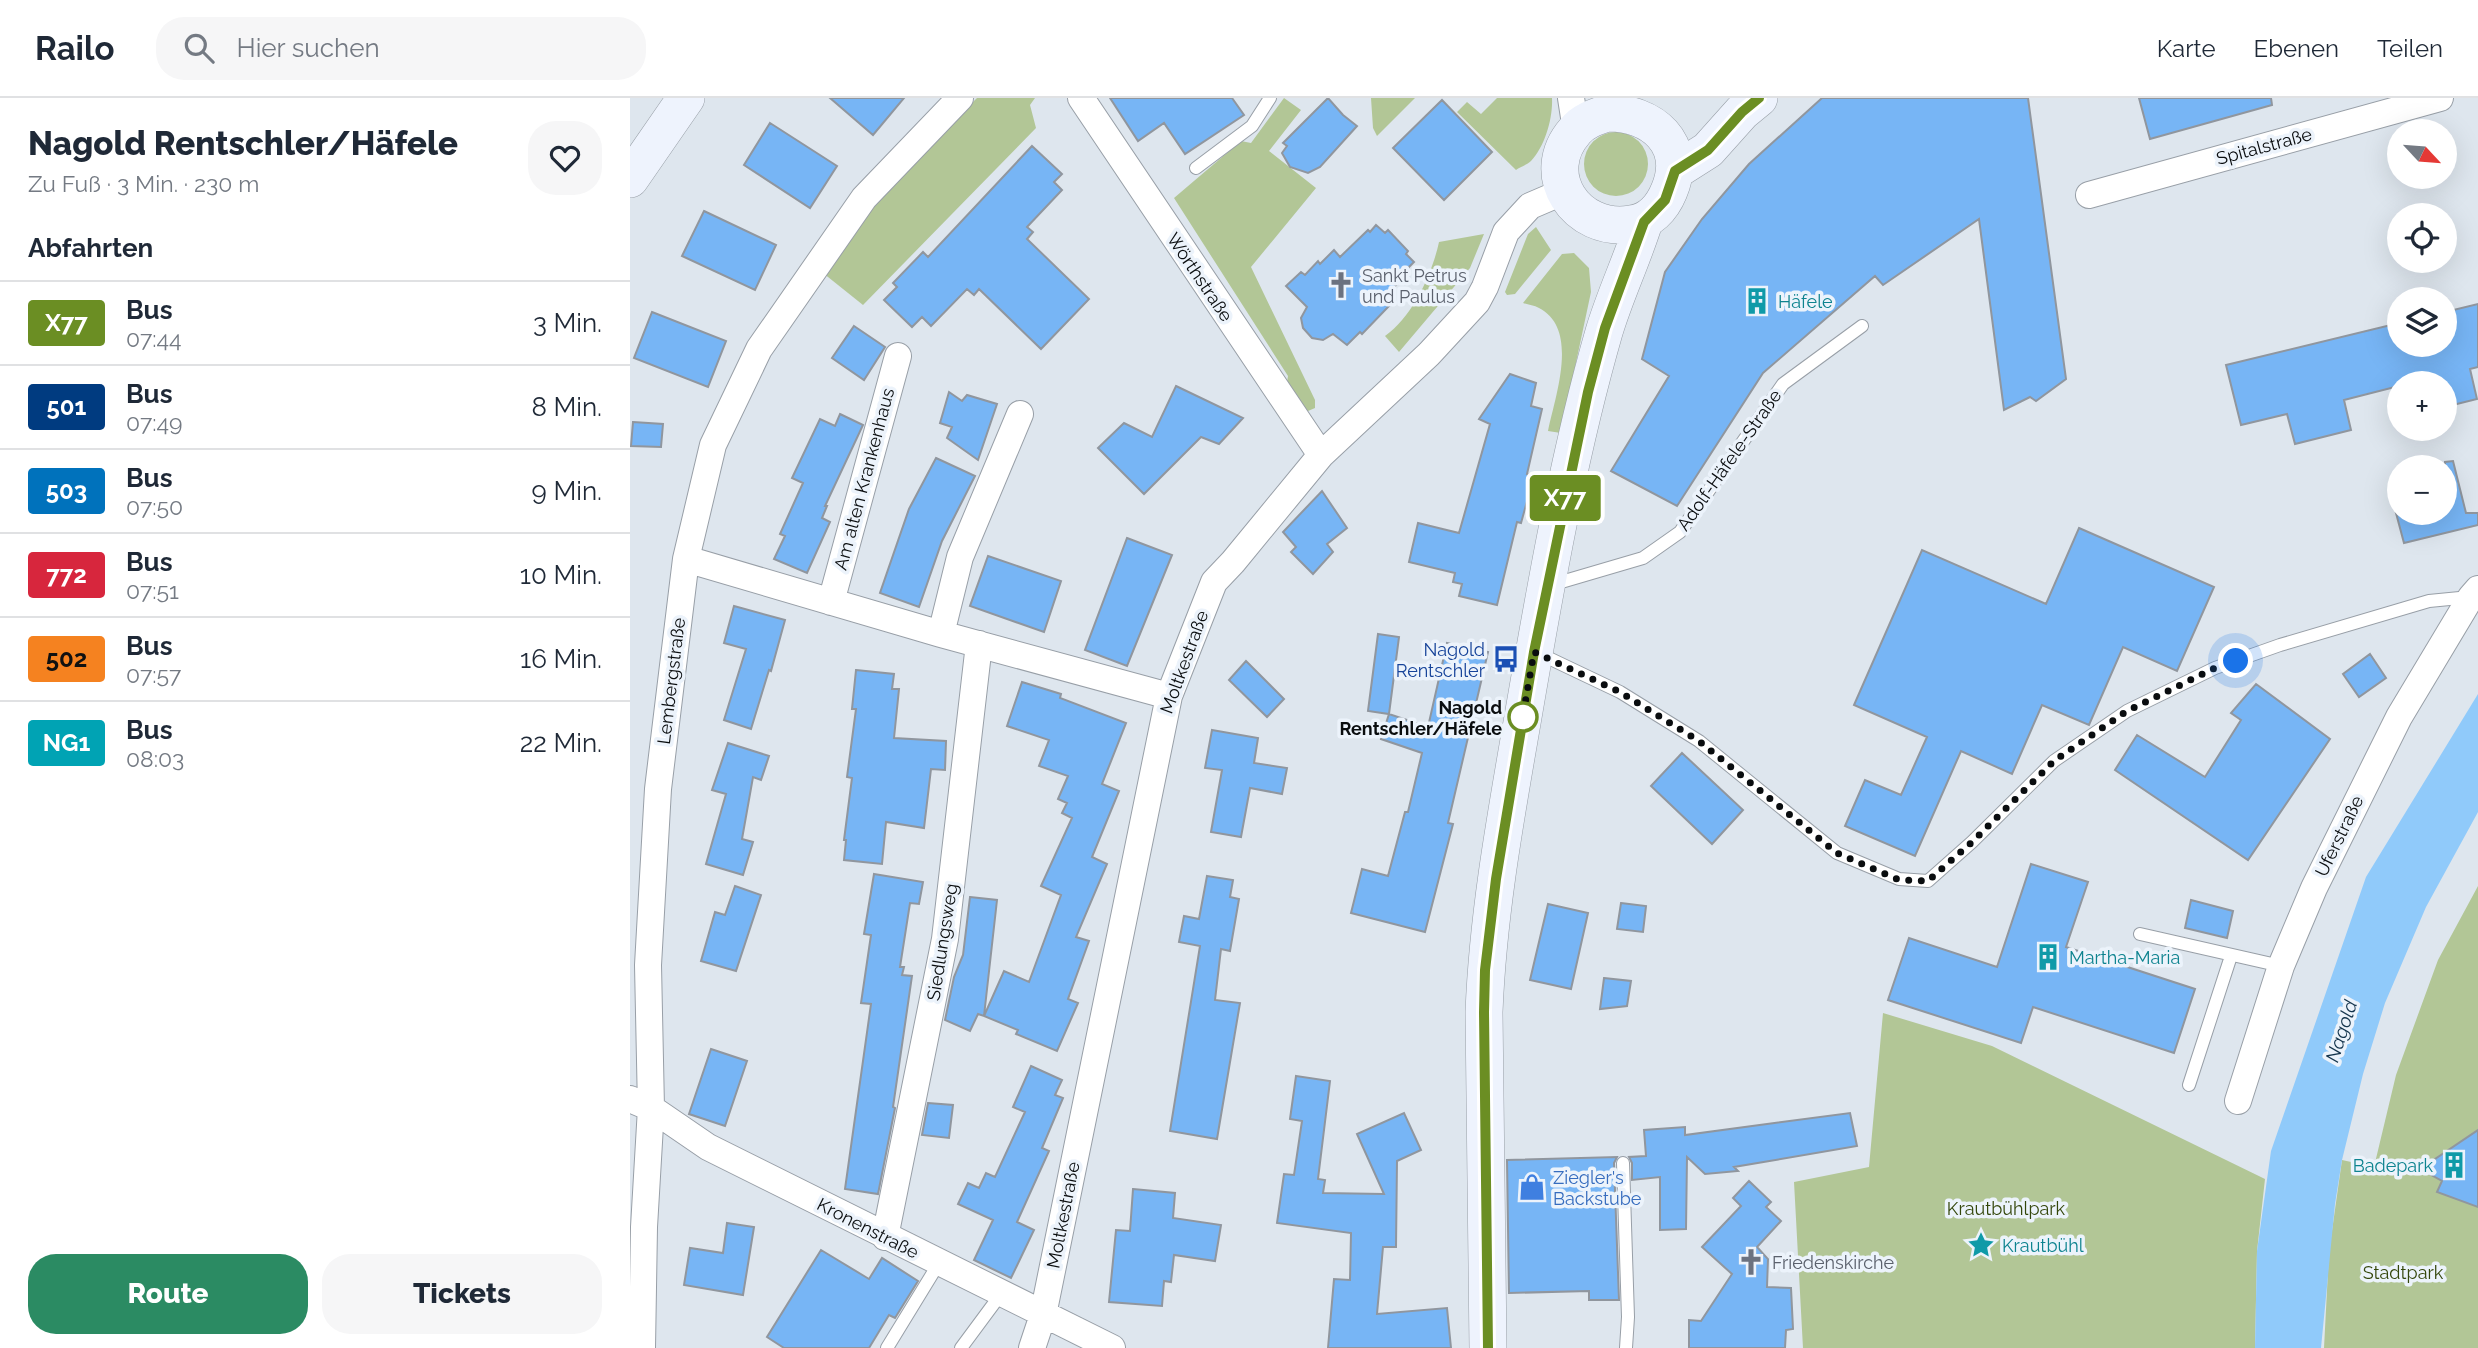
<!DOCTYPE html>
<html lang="de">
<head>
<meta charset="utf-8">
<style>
  body { margin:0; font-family:Raleway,sans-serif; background:#f6f6f7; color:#1f2937; height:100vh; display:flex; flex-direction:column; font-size:26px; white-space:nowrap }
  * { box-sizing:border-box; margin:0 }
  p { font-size:23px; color:#747a83 }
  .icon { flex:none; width:38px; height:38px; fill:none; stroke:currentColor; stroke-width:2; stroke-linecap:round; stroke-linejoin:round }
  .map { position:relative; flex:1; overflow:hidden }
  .side { display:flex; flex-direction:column; background:#fff; width:630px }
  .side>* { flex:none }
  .badge { padding:0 14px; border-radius:5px; font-size:24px; line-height:46px }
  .needle { width:46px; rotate:116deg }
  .buttons { position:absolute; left:1757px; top:21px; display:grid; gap:14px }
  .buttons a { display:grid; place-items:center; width:70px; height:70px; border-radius:50%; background:#fff; box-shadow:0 7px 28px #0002; font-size:35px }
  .you { position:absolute; width:35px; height:35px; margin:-18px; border:5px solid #fff; border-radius:50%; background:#1a73e8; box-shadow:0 0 0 10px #1a73e833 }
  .map>.badge { position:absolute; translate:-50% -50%; box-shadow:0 0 0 4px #fff }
  h2 { padding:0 28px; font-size:26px; line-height:63px }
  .round { display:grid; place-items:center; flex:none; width:74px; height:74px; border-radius:28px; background:#f6f6f7 }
  .overview { display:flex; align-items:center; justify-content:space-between; height:119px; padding:0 28px }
  h1 { font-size:33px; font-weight:800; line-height:52px }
  .button { display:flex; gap:14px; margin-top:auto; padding:14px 28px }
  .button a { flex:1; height:80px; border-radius:28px; background:#2b8b63; color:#fff; font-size:28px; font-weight:800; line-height:80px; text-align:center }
  .button a+a { background:#f6f6f7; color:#1f2937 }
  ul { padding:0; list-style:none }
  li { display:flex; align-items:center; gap:21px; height:84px; padding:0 28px; border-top:2px solid #e0e1e3 }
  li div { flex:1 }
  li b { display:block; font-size:26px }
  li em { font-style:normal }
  li .badge { min-width:77px; font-weight:700; text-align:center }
  header { display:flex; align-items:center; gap:42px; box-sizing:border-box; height:98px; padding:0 35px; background:#fff; border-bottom:2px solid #e0e1e3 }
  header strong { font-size:33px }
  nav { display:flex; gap:38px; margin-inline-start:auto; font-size:24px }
  .search { width:490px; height:63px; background:#f6f6f7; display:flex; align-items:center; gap:18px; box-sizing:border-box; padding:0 24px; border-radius:28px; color:#747a83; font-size:26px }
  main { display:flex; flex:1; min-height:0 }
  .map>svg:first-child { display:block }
</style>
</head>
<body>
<header>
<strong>Railo</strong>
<div class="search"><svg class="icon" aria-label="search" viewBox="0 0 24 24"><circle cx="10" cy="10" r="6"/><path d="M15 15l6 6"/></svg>Hier suchen</div>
<nav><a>Karte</a><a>Ebenen</a><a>Teilen</a></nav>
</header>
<main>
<section class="side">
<div class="overview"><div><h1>Nagold Rentschler/Häfele</h1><p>Zu Fuß · 3 Min. · 230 m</p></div><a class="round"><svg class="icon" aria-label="heart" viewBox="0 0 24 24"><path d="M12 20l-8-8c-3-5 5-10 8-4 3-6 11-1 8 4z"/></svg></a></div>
<h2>Abfahrten</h2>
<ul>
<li><span class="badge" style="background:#6b8e23;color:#fff">X77</span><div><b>Bus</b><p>07:44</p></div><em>3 Min.</em></li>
<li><span class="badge" style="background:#003b80;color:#fff">501</span><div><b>Bus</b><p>07:49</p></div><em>8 Min.</em></li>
<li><span class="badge" style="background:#0072bc;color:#fff">503</span><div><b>Bus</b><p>07:50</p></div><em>9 Min.</em></li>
<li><span class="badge" style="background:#d7263d;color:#fff">772</span><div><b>Bus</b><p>07:51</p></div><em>10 Min.</em></li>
<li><span class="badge" style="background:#f58220;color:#111">502</span><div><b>Bus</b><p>07:57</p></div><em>16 Min.</em></li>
<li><span class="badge" style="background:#00a3b4;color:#fff">NG1</span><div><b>Bus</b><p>08:03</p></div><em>22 Min.</em></li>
</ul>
<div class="button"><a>Route</a><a>Tickets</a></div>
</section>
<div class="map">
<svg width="1848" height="1250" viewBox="0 0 1848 1250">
  <rect width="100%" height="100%" fill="#dee6ee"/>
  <path fill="#b2c696" d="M347 0H405L400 7 406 30 233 207 193 175 239 107Z
    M654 0 671 12 639 53 686 90 621 169 685 302V310L678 313 655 296 658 278 544 100 611 43 621 45Z
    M741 0H785L747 38 743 30Z
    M867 0H922C923 20 915 48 901 63 897 67 890 69 886 72L827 14 837 4 851 16Z
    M954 66a32 32 0 1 1 64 0a32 32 0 1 1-64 0Z
    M906 129 921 152 885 196 877 197 875 194 898 136Z
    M854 136 840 170 769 254 755 238C783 218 802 176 809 144Z
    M944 155 959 170 961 194 931 335 918 333C925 298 950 231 909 210 904 207 898 207 893 205L932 156Z
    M1848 788V1250H1694L1699 1154 1712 1062 1744 1069 1766 977 1808 862Z
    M1253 915 1362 948 1635 1081 1627 1153 1625 1250H1173L1164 1084 1239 1069Z"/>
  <path fill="#90cafa" d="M1848 596V714L1796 809 1755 905 1733 976 1712 1062 1705 1106 1691 1250H1625L1627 1153 1641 1053 1736 779Z"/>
  <path fill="#77b5f5" stroke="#90969e" stroke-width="2" d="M200 0H274L243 37Z
    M480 0H602L614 17 555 56 534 25 508 43Z
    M698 0 713 17 727 28 690 69 678 75 660 69 652 55 657 48 653 45Z
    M1192 0H1398L1436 281 1406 303 1400 299 1374 312 1349 121 1253 187 1245 178 1133 275 1047 408 981 373 1039 278 1012 261 1035 174 1072 121 1119 66Z
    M1509 0H1641L1642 7 1520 41Z
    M812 2 862 54 814 102 763 50Z
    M140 25 207 68 180 110 114 67Z
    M402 48 432 76 424 84 432 92 397 129 403 134 397 141 459 201 411 251 349 191 344 197 337 191 301 228 292 219 282 229 254 202 267 189 263 185 293 154 298 159Z
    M74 113 146 147 125 192 52 158Z
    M746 127 755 135 758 132 778 153 776 156 784 164 777 171 779 174 752 201 759 208 732 236 730 234 717 247 703 236 693 242 682 240 673 230 671 220 677 209 656 188 671 174 675 177 688 163 690 166 704 152 710 159 738 132 740 134Z
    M1848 206V269L1840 271 1847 301 1815 309V285H1769V288L1714 302 1721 332 1665 346 1657 316 1611 327 1596 267 1769 225V247H1815V214Z
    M22 214 96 243 78 289 4 260Z
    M224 228 255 249 234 282 202 260Z
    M880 276 906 285 901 308 912 311 897 376 904 378 891 425 887 424 867 507 829 498 832 486 823 484 825 475 779 464 788 425 829 435 860 326 849 321Z
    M546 288 613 320 589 346 571 339 514 396 468 350 494 325 522 339Z
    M319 294 332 303 337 297 367 306 348 362 317 340 322 329 310 325Z
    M210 316 233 327 195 408H197L192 420 200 424 177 475 144 461 155 438 150 436 173 385 162 380 190 321 205 328Z
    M3 324 33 326 31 349 1 348Z
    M306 360 345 378 312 443 289 509 250 495 279 411Z
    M1823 363 1836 415H1848V427L1774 445 1766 415H1815V364Z
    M692 393 717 430 697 446 703 454 683 476 661 454 666 449 653 434Z
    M1449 430 1584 489 1547 573 1493 549 1459 627 1412 607 1382 676 1331 653 1285 758 1215 728 1235 682 1271 697 1297 639 1224 607 1292 452 1416 506Z
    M497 440 542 457 497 568 455 552Z
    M358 458 431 483 414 534 340 508Z
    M104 508 155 522 141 573 139 572 121 631 94 622 116 551 94 545Z
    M748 536 769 539 759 616 738 613Z
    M817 545 858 554 818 725 823 726 795 834 721 815 732 771 758 778 775 714H778L792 655 751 641 759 616 798 629Z
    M1740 556 1756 580 1729 599 1713 576Z
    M616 563 654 601 637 619 599 582Z
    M226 572 264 576 262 591H269L264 640 316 643 315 672 301 671 294 730 256 724 252 766 214 762 216 742H214L222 680 217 679 226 611H222Z
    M392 584 431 596 430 600 496 625 472 686 489 693 462 759 477 766 446 839 459 843 438 901 448 905 427 953 386 936 388 932 354 918 374 873 399 884 431 797 411 788 442 720 432 715 437 705 428 701 438 678 409 668 419 642 377 628Z
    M1626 586 1700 641 1618 762 1485 672 1507 637 1575 679 1611 622 1601 615Z
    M582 632 628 640 624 665 657 670 652 696 620 690 611 739 581 734 592 672 575 670Z
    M98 645 139 658 131 682 123 679 112 741 123 744 113 777 76 766 96 696 82 692Z
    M1052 655 1113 712 1082 746 1021 688Z
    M1401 766 1458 784 1436 849 1565 891 1544 955 1403 909 1391 945 1258 902 1279 840 1367 869Z
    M244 776 293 784 289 806 280 805 270 869H274L272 877 282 878 263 1009 265 1010 248 1096 215 1091 241 906 231 905 241 837 234 836Z
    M577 778 603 782 600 799 609 801 600 853 591 851 585 902 610 905 587 1041 540 1033 570 848 549 844 554 818 569 821Z
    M105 788 131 797 106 873 71 863 85 814 95 817Z
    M340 799 367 802 354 918 348 916 340 933 315 922 324 879 333 857Z
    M1561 802 1603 813 1597 840 1555 830Z
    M991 805 1016 808 1013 834 987 831Z
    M918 806 958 815 941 891 900 882Z
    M974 880 1001 883 997 908 970 911Z
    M81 951 117 963 95 1028 59 1016Z
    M401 968 432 982 425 997 433 1000 412 1050 419 1053 387 1124 404 1132 381 1180 344 1162 363 1122 328 1106 338 1085 349 1090 356 1075 365 1079 395 1014 383 1009Z
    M666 978 700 983 688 1081 695 1082 693 1095 754 1096 727 1036 774 1015 791 1052 767 1063 766 1149H753L747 1216 817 1210 821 1250H698L704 1181 720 1182 721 1135 647 1125 654 1076 664 1077 672 1023 660 1021Z
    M298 1005 323 1007 319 1040 292 1037Z
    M1220 1015 1227 1048 1104 1069 1108 1073 1075 1076 1057 1059 1056 1131 1030 1132V1079L1002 1082V1065L999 1059 1016 1058 1014 1032 1055 1029V1037Z
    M1848 1032V1109L1807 1094 1812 1083 1794 1073 1805 1061Z
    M987 1059 984 1065 989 1202H959V1193L879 1195 877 1062Z
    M1119 1083 1141 1104 1136 1109 1151 1123 1127 1149 1138 1161 1137 1189 1161 1190 1163 1231 1156 1232 1155 1250H1059V1222L1071 1223 1102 1176 1072 1149 1111 1108 1103 1100Z
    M503 1091 545 1095 543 1120 591 1127 585 1163 544 1157 541 1184 534 1183 532 1208 479 1204 486 1132 500 1133Z
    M97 1125 124 1129 113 1197 54 1187 60 1150 93 1155Z
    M191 1152 239 1181 252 1160 288 1183 265 1220 259 1217 239 1250H154L137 1239Z"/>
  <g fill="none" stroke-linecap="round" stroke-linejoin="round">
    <defs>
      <path id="lane" d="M566 70 622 28 640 0
        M921 487 1013 460 1050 434 1153 286 1232 228
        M908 555 990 594 1069 643 1207 755 1269 781 1298 783 1342 744 1424 663 1497 613 1585 570 1650 547 1799 503 1840 499
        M1510 836 1651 868
        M1559 987 1601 858
        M993 1065 998 1219 996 1250
        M257 1250 309 1165
        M331 1250 371 1196"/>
      <path id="street" d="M451 0 691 357
        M941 0 946 32
        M1459 97 1810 0
        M56 461 311 536 539 598
        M201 504 268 258
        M311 536 330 459 390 316
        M0 1001 21 1010 78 1049 482 1250
        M1608 1003 1651 868 1684 790 1769 619 1841 499 1848 491
        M255 1139 315 841 349 546
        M12 1250 14 1129 21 1010 18 867 28 691 56 461 83 347 129 251 234 100 330 0
        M402 1250 413 1217 539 598 584 484 603 464 691 357 799 256 847 204 855 189 876 134 900 108 935 93"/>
      <path id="secondary" d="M977 15C1022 14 1059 46 1039 93 1032 110 1019 124 1001 126 946 135 907 76 945 33 953 23 965 19 977 15Z
        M1045 73 1078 52 1112 14 1129 0
        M0 81 56 0
        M858 1250 854 914C858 814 876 717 893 619 915 491 938 359 974 234 985 197 1002 162 1014 124"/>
    </defs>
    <use href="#lane" stroke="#989fa7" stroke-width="14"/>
    <use href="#street" stroke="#989fa7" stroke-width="28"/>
    <use href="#secondary" stroke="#989fa7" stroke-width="38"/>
    <use href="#lane" stroke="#fff" stroke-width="12"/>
    <use href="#street" stroke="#fff" stroke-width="26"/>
    <use href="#secondary" stroke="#eef3fd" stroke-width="37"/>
  </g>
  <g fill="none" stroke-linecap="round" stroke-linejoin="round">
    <defs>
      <path id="line" d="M858 1250 854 914 855 872 866 781 904 554 958 294 975 230 1014 124 1035 102 1045 73 1078 52 1112 14 1129 0"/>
    </defs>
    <use href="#line" stroke="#fff" stroke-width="16"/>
    <use href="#line" stroke="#6b8e23" stroke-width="10"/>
    <path stroke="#0a0d0f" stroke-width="7" stroke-dasharray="0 12.6" d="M893 619 891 629 904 554 990 594 1069 643 1207 755 1269 782 1298 783 1342 744 1424 663 1497 613 1585 570 1606 563"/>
  </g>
  <defs>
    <symbol id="church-bare" viewBox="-9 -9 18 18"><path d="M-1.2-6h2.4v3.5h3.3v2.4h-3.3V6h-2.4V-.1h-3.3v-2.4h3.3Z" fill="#6b7280" stroke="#ecf3fb" stroke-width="2.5" paint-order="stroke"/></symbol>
    <symbol id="building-bare" viewBox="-9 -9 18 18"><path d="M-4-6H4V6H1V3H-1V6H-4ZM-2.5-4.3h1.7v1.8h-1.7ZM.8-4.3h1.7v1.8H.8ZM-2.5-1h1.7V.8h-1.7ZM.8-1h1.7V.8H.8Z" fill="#0f9aa8" stroke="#ecf3fb" stroke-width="2.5" paint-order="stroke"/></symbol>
    <symbol id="bus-bare" viewBox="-9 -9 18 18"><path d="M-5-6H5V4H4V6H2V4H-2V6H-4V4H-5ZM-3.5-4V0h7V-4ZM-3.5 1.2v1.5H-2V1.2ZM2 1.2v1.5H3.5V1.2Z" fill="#1a4fb4" stroke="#ecf3fb" stroke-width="2.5" paint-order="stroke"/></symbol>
    <symbol id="shop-bare" viewBox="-9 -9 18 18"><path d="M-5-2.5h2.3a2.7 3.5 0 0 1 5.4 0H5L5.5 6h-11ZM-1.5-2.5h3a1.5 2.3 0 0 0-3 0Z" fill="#3f7fe0" stroke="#ecf3fb" stroke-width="2.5" paint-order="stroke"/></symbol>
    <symbol id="sight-bare" viewBox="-9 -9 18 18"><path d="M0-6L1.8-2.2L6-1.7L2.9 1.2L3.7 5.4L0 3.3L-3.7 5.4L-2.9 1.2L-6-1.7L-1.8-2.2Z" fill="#0f9aa8" stroke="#ecf3fb" stroke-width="2.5" paint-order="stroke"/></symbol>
  </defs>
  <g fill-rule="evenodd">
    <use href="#church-bare" x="692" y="168" width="38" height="38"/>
    <use href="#building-bare" x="1108" y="184" width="38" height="38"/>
    <use href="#bus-bare" x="857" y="542" width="38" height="38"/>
    <use href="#building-bare" x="1399" y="840" width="38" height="38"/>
    <use href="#building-bare" x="1805" y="1048" width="38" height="38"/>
    <use href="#shop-bare" x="883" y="1070" width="38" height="38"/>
    <use href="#sight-bare" x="1332" y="1128" width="38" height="38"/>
    <use href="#church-bare" x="1102" y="1145" width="38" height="38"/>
  </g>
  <circle fill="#fff" stroke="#6b8e23" stroke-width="3.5" cx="893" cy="619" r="14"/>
  <g text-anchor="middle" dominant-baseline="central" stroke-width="7" stroke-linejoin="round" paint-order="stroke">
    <g font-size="18" fill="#0a0d0f" stroke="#ecf3fb">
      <text transform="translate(1634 48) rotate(-15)">Spitalstraße</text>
      <text transform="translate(570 179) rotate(56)">Wörthstraße</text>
      <text transform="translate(1099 362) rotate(-55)">Adolf-Häfele-Straße</text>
      <text transform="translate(234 381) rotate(-75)">Am alten Krankenhaus</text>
      <text transform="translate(554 564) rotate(-70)">Moltkestraße</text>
      <text transform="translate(41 583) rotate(-83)">Lembergstraße</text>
      <text transform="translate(1709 738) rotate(-64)">Uferstraße</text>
      <text transform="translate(312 844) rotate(-81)">Siedlungsweg</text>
      <text transform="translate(433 1117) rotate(-79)">Moltkestraße</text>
      <text transform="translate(238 1130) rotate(27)">Kronenstraße</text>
    </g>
    <g font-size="18" fill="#5b616d" stroke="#ecf3fb" text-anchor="start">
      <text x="732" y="177">Sankt Petrus<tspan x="732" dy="21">und Paulus</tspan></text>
      <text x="1142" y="1164">Friedenskirche</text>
    </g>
    <g font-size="18" fill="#0d838f" stroke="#ecf3fb" text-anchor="start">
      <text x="1148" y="203">Häfele</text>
      <text x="1439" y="859">Martha-Maria</text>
      <text x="1803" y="1067" text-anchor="end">Badepark</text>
      <text x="1372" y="1147">Krautbühl</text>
    </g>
    <g font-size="18" fill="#164399" stroke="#ecf3fb" text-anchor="end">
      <text x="855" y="551">Nagold<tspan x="855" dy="21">Rentschler</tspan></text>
    </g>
    <g font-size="18" font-weight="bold" fill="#0a0d0f" stroke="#ecf3fb" text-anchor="end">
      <text x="872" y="609">Nagold<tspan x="872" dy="21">Rentschler/Häfele</tspan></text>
    </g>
    <g font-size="18" fill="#366cbe" stroke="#ecf3fb" text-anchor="start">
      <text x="923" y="1079">Ziegler's<tspan x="923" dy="21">Backstube</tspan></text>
    </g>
    <g font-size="18" fill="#33460a" stroke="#ecf3fb">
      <text x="1376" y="1110">Krautbühlpark</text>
      <text x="1773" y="1174">Stadtpark</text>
    </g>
    <g font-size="19" font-style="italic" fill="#14344c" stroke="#ecf3fb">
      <text transform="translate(1711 933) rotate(-72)">Nagold</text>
    </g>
  </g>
</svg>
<div class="buttons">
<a><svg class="needle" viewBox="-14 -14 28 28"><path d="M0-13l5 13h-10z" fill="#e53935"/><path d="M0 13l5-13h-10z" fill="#747a83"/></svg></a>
<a><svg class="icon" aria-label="locate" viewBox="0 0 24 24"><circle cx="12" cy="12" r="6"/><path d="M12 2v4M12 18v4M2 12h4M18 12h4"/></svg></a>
<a><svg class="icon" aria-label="layers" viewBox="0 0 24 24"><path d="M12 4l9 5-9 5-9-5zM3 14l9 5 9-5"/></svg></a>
<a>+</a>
<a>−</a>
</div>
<div class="you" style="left:1606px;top:563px"></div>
<b class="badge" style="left:935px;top:400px;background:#6b8e23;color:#fff">X77</b>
</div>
</main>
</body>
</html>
